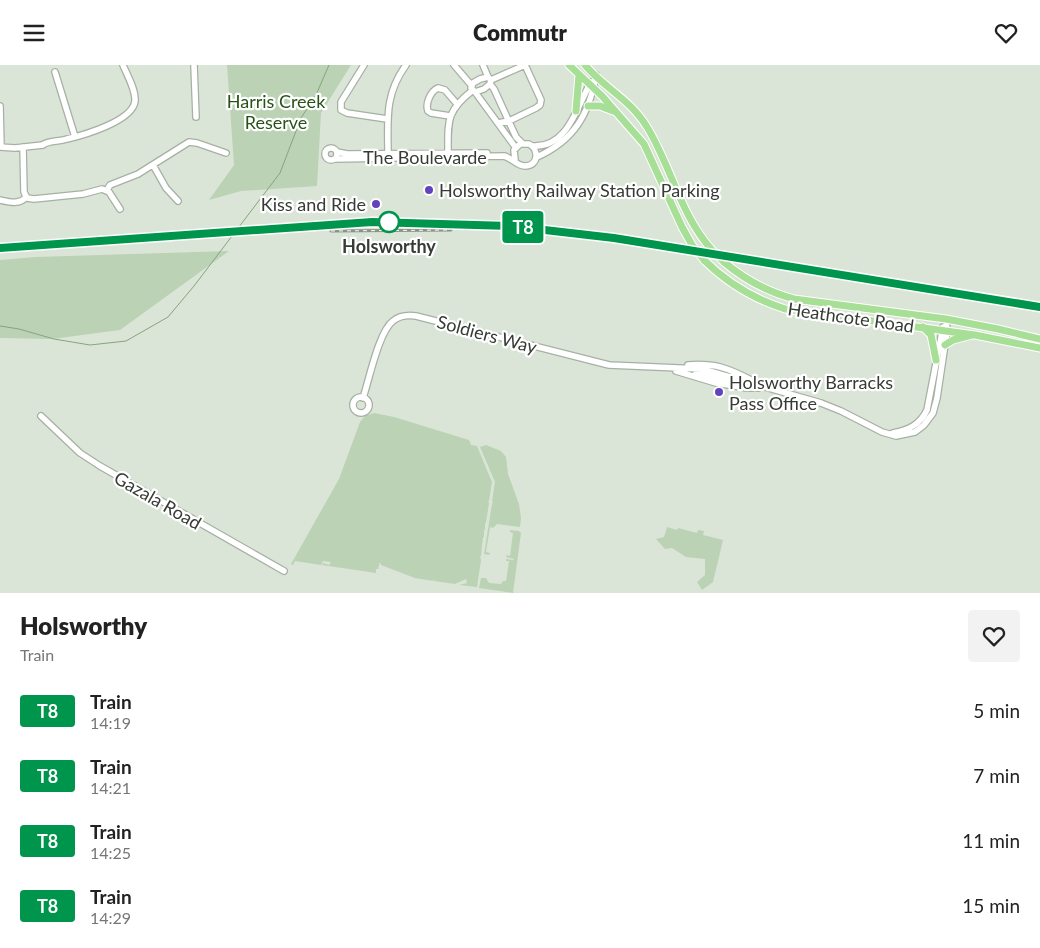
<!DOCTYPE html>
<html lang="en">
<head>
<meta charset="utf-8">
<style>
  body { margin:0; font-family:Lato,sans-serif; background:#f2f2f2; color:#222; height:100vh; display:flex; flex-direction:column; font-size:19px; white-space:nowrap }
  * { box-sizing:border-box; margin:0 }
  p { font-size:16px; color:#767676 }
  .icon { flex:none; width:28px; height:28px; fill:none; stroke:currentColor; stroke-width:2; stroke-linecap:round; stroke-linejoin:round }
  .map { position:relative; height:528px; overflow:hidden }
  .drawer { display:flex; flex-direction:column; background:#fff; flex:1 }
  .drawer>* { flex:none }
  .badge { padding:0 10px; border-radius:4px; font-size:18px; line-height:32px }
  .map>.badge { position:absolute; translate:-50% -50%; box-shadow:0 0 0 2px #fff }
  .round { display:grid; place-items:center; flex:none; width:52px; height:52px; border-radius:5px; background:#f2f2f2 }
  .head { display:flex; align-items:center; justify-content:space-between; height:85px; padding:0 20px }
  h1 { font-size:24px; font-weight:800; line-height:38px }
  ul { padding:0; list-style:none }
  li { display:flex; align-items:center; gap:15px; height:65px; padding:0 20px }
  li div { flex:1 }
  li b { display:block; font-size:19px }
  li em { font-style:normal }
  li .badge { min-width:55px; font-weight:700; text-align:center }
  header { display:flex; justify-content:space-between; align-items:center; height:65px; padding:0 20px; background:#fff; font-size:22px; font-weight:800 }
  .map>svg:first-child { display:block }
</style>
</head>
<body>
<header><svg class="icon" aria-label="menu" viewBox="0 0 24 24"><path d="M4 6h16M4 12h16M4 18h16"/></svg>Commutr<svg class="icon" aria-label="heart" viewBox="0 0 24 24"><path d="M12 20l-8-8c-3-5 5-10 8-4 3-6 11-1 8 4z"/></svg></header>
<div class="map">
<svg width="1040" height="528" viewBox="0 0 1040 528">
  <rect width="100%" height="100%" fill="#dae5d7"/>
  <path fill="#bbd2b5" d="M227 0H351L321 48 317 121 241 126 209 135 234 100Z
    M229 186 120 265 52 274 0 273V195L36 192Z
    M374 348 394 352 469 375 471 380 477 381 492 417 489 436H488L489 438 486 458H485V465H484V472H483L481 491H480L481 495 477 522 459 520 467 518 466 514 455 519 434 516V514L433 516 415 513 381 500 380 497 378 504H376V508L322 500 323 498 329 500 331 497 323 496 321 500 295 496 293 500 291 499 339 414 360 357 365 351Z
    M486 380 501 386 506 392 508 409 519 439 521 453 520 462 497 459 493 463 490 462 486 487 490 488 489 490 484 489 492 439 493 437 492 436 495 417 480 382Z
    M667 462 677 465 678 463 697 468 698 465 704 466 703 470 723 475 713 517 702 525 697 517 705 510V494L686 492 672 483 665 484 656 474 664 472Z
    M510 465 519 466 521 468 513 528 479 523 481 513H486L489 518 501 519 503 516H506L509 496H506V494L513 495 514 494 506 492 507 490 510 491 513 468 510 467Z"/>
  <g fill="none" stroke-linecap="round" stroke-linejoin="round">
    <path stroke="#85a57c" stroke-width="1" d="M0 261 19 264 54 274 90 280 126 276 168 252 194 221 280 108 301 53 316 30 329 0"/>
    <defs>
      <path id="minor" d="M194 0 196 52
        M364 0 341 37V45L347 48 387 54
        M454 0 472 21
        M483 0 488 12
        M55 7 75 72
        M491 15 488 12 480 14 473 18 471 23 475 27 484 24 490 19 491 15 525 0 541 35 540 40 536 43 509 56 498 58
        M490 19 494 24 516 72 522 78
        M475 27 516 83
        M0 41 1 82
        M450 51 431 48 428 46C425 38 431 26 438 23L445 25 457 39
        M42 80C50 75 58 77 67 74 84 70 133 56 135 36 136 25 127 10 123 0
        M533 81C568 83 577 41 591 17
        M0 82 15 83 43 80
        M23 82 24 127 27 133 34 134 83 129 102 124 109 127 120 144
        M325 89a6 6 0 1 1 12 0a6 6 0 1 1-12 0Z
        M337 87 347 89 487 88
        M448 88C448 56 446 46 473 25
        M388 91C388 56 384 30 406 0
        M537 92C574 75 589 50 596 10
        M335 94 504 91C512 93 517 101 525 101 539 101 539 84 529 79H520L514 85 515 95
        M153 100 166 123 178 136
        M107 125 110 120 138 109 189 77 197 78 226 88
        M0 135C9 137 20 140 26 132
        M688 300C715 298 728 303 751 315
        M676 306 716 318 747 323H759
        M696 308 735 318
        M353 340a8 8 0 1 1 16 0a8 8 0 1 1-16 0Z
        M363 333C369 315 379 266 393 256 399 251 408 250 416 251L609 300 702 304 821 338 841 346 882 367 896 371 915 367 924 360 933 348 937 333 947 266 946 254
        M41 351 80 388 100 401 284 506
        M893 368C908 365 920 360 927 345L943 262"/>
      <path id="major" d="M569 0 602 31 644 79 682 162 692 180
        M585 0C604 23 630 34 647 62 671 101 680 149 711 184
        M588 41H600L613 46
        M576 46 579 10
        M704 195C727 218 754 234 785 244L975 270 1040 283
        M724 197C744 214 768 227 794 234L946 254 998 264 1040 274
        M923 262 931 270 936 295
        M945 280 953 275 972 270"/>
    </defs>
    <use href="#minor" stroke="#a6b1a3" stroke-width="8"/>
    <use href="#major" stroke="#fff" stroke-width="9"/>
    <use href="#minor" stroke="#fff" stroke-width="5.5"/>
    <use href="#major" stroke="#a8df97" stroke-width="7"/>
    <defs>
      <path id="rail" d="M331 166 451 165
        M0 183 331 159 412 157 489 159 587 169 1040 242"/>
    </defs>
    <use href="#rail" stroke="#8b9389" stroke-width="3"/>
    <use href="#rail" stroke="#fff" stroke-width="1" stroke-dasharray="4" stroke-linecap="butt"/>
    <defs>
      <path id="major-bridge" d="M692 180 704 195
        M711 184 724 197"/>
    </defs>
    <use href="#major-bridge" stroke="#fff" stroke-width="9" stroke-linecap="butt"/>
    <use href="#major-bridge" stroke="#a8df97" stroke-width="7"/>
  </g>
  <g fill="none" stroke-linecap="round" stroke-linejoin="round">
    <defs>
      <path id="line" d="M0 183 372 157 510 161 614 173 1040 242"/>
    </defs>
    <use href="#line" stroke="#fff" stroke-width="11"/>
    <use href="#line" stroke="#00954c" stroke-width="8"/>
  </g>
  <g fill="#6044bd" stroke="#fff" stroke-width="2">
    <circle cx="429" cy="125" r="5"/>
    <circle cx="376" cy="139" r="5"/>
    <circle cx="719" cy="327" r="5"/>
  </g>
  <circle fill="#fff" stroke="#00954c" stroke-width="2.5" cx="389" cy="157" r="10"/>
  <g text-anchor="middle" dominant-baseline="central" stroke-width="4.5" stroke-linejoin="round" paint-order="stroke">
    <g font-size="18" fill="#275219" stroke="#fff">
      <text x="276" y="36">Harris Creek<tspan x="276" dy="21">Reserve</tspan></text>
    </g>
    <g font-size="18" fill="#363b35" stroke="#fff">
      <text x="425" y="92">The Boulevarde</text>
      <text transform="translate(851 252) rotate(8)">Heathcote Road</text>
      <text transform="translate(487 269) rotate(15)">Soldiers Way</text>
      <text transform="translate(158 435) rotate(30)">Gazala Road</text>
    </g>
    <g font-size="18" fill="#363b35" stroke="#fff" text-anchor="start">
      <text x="439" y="125">Holsworthy Railway Station Parking</text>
      <text x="366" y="139" text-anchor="end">Kiss and Ride</text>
      <text x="729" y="317">Holsworthy Barracks<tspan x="729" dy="21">Pass Office</tspan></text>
    </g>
    <g font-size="18" font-weight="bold" fill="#363b35" stroke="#fff">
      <text x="389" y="181">Holsworthy</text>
    </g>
  </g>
</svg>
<b class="badge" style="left:523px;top:162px;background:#00954c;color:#fff">T8</b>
</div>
<section class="drawer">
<div class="head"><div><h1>Holsworthy</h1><p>Train</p></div><a class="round"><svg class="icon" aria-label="heart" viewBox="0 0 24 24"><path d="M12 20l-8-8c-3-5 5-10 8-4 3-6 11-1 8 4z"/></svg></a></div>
<ul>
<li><span class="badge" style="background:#00954c;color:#fff">T8</span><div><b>Train</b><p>14:19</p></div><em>5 min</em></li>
<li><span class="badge" style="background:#00954c;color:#fff">T8</span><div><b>Train</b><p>14:21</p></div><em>7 min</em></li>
<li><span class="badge" style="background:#00954c;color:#fff">T8</span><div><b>Train</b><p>14:25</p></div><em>11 min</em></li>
<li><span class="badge" style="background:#00954c;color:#fff">T8</span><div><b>Train</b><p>14:29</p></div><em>15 min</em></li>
</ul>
</section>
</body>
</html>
